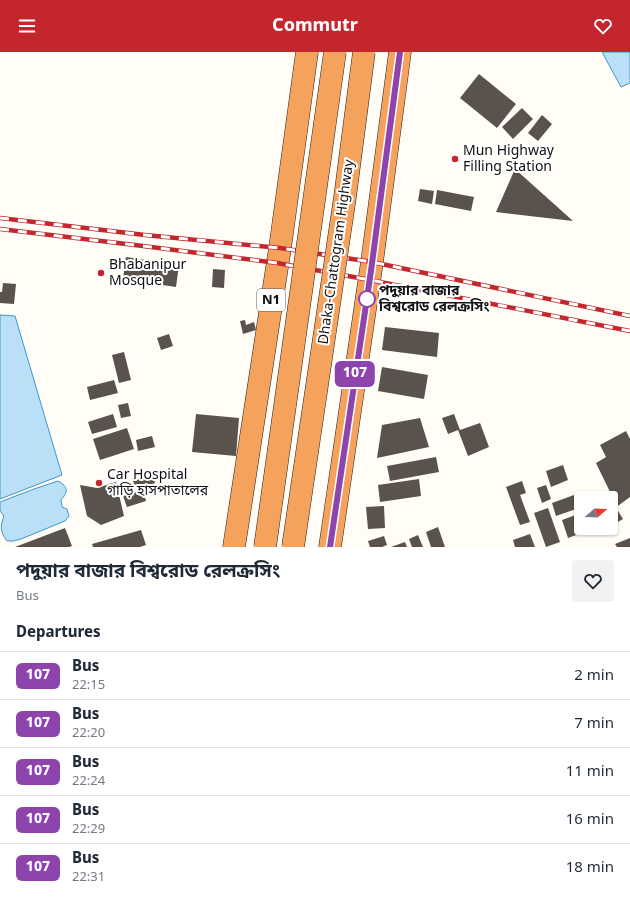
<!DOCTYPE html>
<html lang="en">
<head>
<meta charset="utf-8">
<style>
  body { margin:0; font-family:Georgia,"Noto Sans Bengali",serif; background:#f2f2f3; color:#1f2937; height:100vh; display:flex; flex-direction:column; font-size:15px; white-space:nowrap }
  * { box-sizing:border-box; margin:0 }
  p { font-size:13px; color:#747a83 }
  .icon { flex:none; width:22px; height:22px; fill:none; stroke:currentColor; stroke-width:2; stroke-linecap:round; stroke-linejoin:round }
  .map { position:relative; height:495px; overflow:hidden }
  .panel { display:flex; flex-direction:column; background:#fff; flex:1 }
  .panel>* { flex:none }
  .badge { padding:0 8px; border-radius:6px; font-size:14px; line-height:26px }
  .needle { width:26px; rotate:71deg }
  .tools { position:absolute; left:574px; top:439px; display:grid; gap:8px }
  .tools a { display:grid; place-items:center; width:44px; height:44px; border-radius:4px; background:#fff; box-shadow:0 1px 3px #0004; font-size:20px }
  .map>.badge { position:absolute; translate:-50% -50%; box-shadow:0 0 0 2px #fff }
  h2 { padding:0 16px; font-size:15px; line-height:36px }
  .round { display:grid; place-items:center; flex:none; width:42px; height:42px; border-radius:4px; background:#f2f2f3 }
  .overview { display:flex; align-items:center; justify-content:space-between; height:68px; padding:0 16px }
  h1 { font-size:19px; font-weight:700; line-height:30px }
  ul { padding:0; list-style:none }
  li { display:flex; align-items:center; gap:12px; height:48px; padding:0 16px; border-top:1px solid #e0e1e3 }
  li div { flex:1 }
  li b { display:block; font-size:15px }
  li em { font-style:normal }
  li .badge { min-width:44px; font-weight:700; text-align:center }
  header { display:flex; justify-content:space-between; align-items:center; height:52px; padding:0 16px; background:#c4262e; color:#fff; font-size:18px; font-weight:700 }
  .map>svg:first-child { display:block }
</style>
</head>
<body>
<header><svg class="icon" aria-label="menu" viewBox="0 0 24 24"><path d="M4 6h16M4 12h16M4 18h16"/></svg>Commutr<svg class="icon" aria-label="heart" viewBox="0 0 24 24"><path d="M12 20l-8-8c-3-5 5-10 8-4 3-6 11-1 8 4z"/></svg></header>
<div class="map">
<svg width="630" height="495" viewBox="0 0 630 495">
  <rect width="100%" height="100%" fill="#fffdf5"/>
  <path fill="#b9e0f7" stroke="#3f96cf" d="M602 0H630V31L621 35Z
    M0 263 15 264 62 423 0 447Z
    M58 429C69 435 68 440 61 448L62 455 67 457 69 464 65 469 21 487 13 489H7C0 480 0 474 4 464L0 459V450L34 437Z"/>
  <path fill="#5a524d" d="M479 22 516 52 497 76 460 46Z
    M522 56 533 67 513 87 502 75Z
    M542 63 552 72 538 89 528 81Z
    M515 117 573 169 496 160Z
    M420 137 434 139 432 152 418 149Z
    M437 138 474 145 471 159 435 152Z
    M126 205 179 213 176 235 123 227Z
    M213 217 225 218 224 236 212 235Z
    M3 231 16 232 14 252 0 251V240H2Z
    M245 268 246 273 254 270 256 278 243 282 240 269Z
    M385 275 439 281 437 305 382 298Z
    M169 282 173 294 161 298 157 286Z
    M124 300 131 328 119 331 112 303Z
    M382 315 428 323 424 347 378 339Z
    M114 328 118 341 90 348 87 335Z
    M128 351 131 364 121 366 118 353Z
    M113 362 117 375 92 382 88 370Z
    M196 362 239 366 236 404 192 400Z
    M454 362 460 378 480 371 489 395 468 404 458 378 448 382 442 366Z
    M420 366 429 395 377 406 382 373Z
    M127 376 134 397 100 408 93 387Z
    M626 379 630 387V445L611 459V446H604L611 442 596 411 606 405 600 393Z
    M152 384 155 395 138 399 136 388Z
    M436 405 439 420 390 429 387 414Z
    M563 413 568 428 551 435 546 419Z
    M153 424 155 431 136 437 133 429Z
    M419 427 421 444 380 450 378 433Z
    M522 429 526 441 520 443 530 470 520 473 506 435Z
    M116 430 124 464 101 473 87 464 80 433 97 436Z
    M546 433 551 447 542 451 537 436Z
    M143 438 146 449 127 455 123 444Z
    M574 443 579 456 556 464 552 451Z
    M384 454 385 476 368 477 366 455Z
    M548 456 560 490 546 495 534 461Z
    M618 459 623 467 611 474V463Z
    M581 461V476H589L590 478 568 486 562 468Z
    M438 475 445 495H431L426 480Z
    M65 476 72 494 69 495H15Z
    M141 478 146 493 140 495H93L92 492Z
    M530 482 535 495H515L513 488Z
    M418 483 423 495H412L409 487Z
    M384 484 387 493 382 495H370L368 489Z
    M630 486V495H617L615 492Z
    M405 490 407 495H391Z"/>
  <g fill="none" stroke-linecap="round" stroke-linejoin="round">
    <defs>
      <path id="highway" d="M234 495 280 196 307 0
        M330 495 372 210 400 0"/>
    </defs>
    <use href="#highway" stroke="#222" stroke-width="23"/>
    <use href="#highway" stroke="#f5a25d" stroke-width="22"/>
    <defs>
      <path id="rail" d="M0 166 145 183 280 196 372 210 630 264
        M0 177 143 194 277 211 370 228 630 279"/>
    </defs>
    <use href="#rail" stroke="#c4262e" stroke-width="4.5"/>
    <use href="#rail" stroke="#fff" stroke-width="3" stroke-dasharray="9" stroke-linecap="butt"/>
    <defs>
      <path id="highway-bridge" d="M265 495 335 0
        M293 495 345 145 364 0"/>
    </defs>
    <use href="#highway-bridge" stroke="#222" stroke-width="23" stroke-linecap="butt"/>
    <use href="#highway-bridge" stroke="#f5a25d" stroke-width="22"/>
  </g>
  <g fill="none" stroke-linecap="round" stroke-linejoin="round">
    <defs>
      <path id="line" d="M330 495 371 219 400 0"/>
    </defs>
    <use href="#line" stroke="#fff" stroke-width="9"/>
    <use href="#line" stroke="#8e44ad" stroke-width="6"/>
  </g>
  <g fill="#c4262e" stroke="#fff" stroke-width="1.5">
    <circle cx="455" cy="107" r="4"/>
    <circle cx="101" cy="221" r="4"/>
    <circle cx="99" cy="431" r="4"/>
  </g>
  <circle fill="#fff" stroke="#8e44ad" stroke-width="2" cx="367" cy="247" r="8"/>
  <g text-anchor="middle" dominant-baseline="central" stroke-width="4" stroke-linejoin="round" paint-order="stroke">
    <rect fill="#fff" stroke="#585858" stroke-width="1" x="257" y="237" width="28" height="22" rx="3"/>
    <g font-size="13" font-weight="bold" fill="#111">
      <text x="271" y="248">N1</text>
    </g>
    <g font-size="14" fill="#111" stroke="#fff" text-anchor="start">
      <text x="463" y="99">Mun Highway<tspan x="463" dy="16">Filling Station</tspan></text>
      <text x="109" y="213">Bhabanipur<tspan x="109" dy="16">Mosque</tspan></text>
      <text x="107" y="423">Car Hospital<tspan x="107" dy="16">গাড়ি হাসপাতালের</tspan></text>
    </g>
    <g font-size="14" fill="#111" stroke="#fff">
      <text transform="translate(337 200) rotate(-82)">Dhaka-Chattogram Highway</text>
    </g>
    <g font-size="14" font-weight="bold" fill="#111" stroke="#fff" text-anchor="start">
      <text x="379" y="239">পদুয়ার বাজার<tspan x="379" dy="16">বিশ্বরোড রেলক্রসিং</tspan></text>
    </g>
  </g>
</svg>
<div class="tools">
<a><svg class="needle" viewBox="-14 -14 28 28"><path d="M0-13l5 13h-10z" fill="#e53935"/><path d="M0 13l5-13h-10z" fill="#747a83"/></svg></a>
</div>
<b class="badge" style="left:355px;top:322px;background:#8e44ad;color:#fff">107</b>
</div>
<section class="panel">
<div class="overview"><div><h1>পদুয়ার বাজার বিশ্বরোড রেলক্রসিং</h1><p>Bus</p></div><a class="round"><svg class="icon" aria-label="heart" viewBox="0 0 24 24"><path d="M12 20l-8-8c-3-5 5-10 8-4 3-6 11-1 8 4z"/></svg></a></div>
<h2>Departures</h2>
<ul>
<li><span class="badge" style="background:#8e44ad;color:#fff">107</span><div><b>Bus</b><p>22:15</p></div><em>2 min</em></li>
<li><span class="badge" style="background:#8e44ad;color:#fff">107</span><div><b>Bus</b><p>22:20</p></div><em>7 min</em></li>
<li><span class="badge" style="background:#8e44ad;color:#fff">107</span><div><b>Bus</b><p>22:24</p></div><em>11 min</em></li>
<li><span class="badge" style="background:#8e44ad;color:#fff">107</span><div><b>Bus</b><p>22:29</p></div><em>16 min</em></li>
<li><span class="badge" style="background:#8e44ad;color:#fff">107</span><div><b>Bus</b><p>22:31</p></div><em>18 min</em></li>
</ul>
</section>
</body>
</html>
